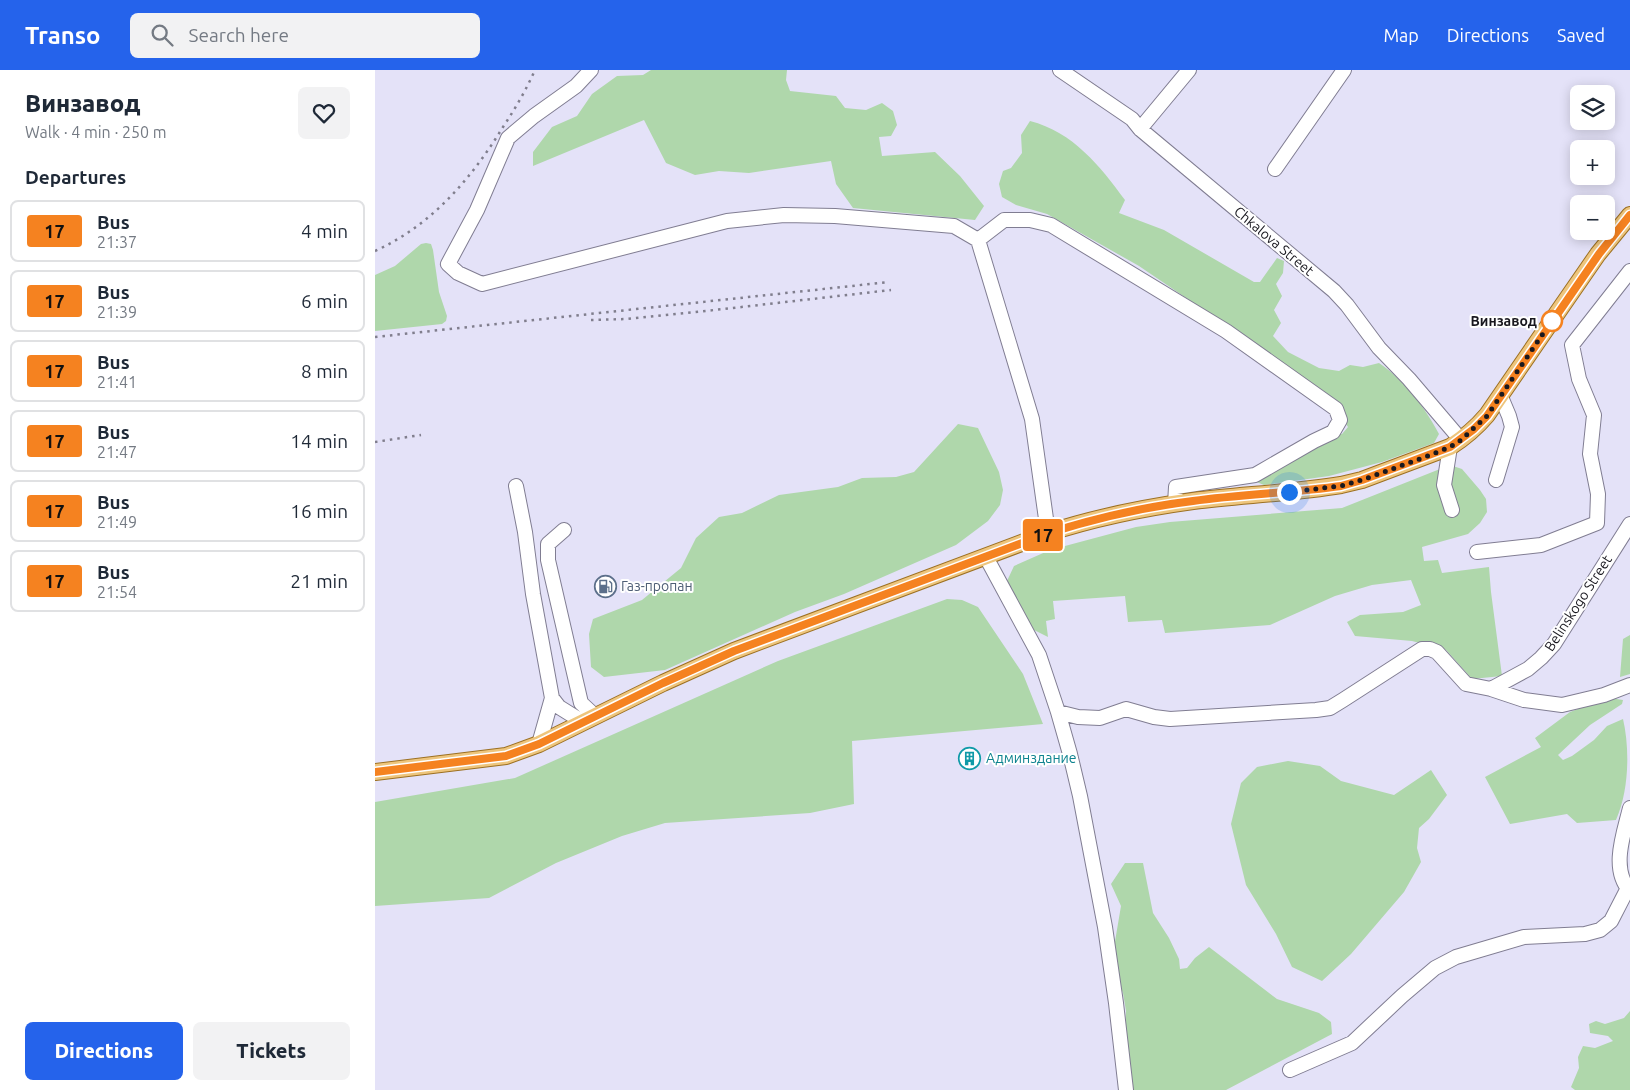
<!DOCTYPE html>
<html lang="en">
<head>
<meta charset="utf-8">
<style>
  body { margin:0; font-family:Ubuntu,sans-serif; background:#f2f2f3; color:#1f2937; height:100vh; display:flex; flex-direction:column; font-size:19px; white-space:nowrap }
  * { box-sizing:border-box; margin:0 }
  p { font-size:16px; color:#747a83 }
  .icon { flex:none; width:28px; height:28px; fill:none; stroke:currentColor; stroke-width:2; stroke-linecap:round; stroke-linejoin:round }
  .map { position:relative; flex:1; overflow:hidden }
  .panel { display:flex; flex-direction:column; background:#fff; width:375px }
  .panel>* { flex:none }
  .badge { padding:0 10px; border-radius:4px; font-size:18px; line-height:32px }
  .controls { position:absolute; left:1195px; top:15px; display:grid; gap:10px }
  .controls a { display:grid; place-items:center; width:45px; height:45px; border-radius:8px; background:#fff; box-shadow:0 2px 12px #0003; font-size:25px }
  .you { position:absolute; width:25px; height:25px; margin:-12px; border:4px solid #fff; border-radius:50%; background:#1a73e8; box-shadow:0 0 0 8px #1a73e833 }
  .map>.badge { position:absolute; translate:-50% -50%; box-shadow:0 0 0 2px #fff }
  h2 { padding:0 25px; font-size:19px; line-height:45px }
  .round { display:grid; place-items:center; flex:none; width:52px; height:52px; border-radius:8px; background:#f2f2f3 }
  .head { display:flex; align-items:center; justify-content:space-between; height:85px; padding:0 25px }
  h1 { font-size:24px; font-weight:800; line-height:38px }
  .primary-button { display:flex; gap:10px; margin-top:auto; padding:10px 25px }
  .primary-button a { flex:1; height:58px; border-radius:8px; background:#2563eb; color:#fff; font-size:20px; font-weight:800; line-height:58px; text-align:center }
  .primary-button a+a { background:#f2f2f3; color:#1f2937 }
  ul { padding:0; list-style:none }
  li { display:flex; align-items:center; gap:15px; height:62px; margin:0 10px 8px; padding:0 15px; border:2px solid #e0e1e3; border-radius:8px }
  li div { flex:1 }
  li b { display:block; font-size:19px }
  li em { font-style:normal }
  li .badge { min-width:55px; font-weight:700; text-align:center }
  header { display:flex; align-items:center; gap:30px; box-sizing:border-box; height:70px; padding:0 25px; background:#2563eb; color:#fff }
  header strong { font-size:24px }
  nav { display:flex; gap:28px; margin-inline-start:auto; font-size:18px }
  .search { width:350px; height:45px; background:#f2f2f3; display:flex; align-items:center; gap:12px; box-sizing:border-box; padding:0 18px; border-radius:8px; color:#747a83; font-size:19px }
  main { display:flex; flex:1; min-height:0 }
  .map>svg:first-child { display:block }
</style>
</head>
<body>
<header>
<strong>Transo</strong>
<div class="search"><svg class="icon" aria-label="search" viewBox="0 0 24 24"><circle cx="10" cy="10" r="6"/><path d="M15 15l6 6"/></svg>Search here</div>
<nav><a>Map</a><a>Directions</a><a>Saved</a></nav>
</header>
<main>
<section class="panel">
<div class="head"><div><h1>Винзавод</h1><p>Walk · 4 min · 250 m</p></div><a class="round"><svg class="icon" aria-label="heart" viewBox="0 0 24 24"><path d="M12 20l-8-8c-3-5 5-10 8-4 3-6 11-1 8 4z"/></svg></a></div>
<h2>Departures</h2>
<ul>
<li><span class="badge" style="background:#f58220;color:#111">17</span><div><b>Bus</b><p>21:37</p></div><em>4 min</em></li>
<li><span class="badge" style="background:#f58220;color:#111">17</span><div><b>Bus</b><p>21:39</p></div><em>6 min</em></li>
<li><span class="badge" style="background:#f58220;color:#111">17</span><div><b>Bus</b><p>21:41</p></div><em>8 min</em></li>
<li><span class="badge" style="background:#f58220;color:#111">17</span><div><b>Bus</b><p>21:47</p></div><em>14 min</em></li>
<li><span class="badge" style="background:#f58220;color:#111">17</span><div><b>Bus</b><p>21:49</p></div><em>16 min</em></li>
<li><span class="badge" style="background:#f58220;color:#111">17</span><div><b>Bus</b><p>21:54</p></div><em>21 min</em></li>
</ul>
<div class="primary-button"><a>Directions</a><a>Tickets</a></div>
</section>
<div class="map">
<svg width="1255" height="1020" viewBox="0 0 1255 1020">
  <rect width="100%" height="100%" fill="#e4e2f8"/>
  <path fill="#afd7ab" d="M276 0H412L411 10 415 21 461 26 470 38 491 40 507 33 518 41 522 55 516 66 504 67 507 86 560 82 585 106 609 136 600 150 478 138 461 114 456 91 374 103 344 101 320 105 291 93 269 50 158 96V82L177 57 202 46 217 24 242 6 268 5Z
    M655 51C698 62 725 96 750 130L744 143 789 160 879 212H885L902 188 909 191 908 203 901 214 907 226 899 240 906 253 898 266 913 282 944 298 964 301 975 295 988 297 1004 293C1029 310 1050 337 1064 364L1059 373 1007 392 954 406 889 415 879 411 956 363 967 364 973 357 961 339 848 253 764 196 672 144 641 135 627 127 624 114 628 101 636 98 647 83 646 65Z
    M51 173 56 174 58 180 64 222 72 246 71 251 67 254 0 261V205L20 196 46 174Z
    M583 354 603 358 624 402 628 420 625 435 613 451 581 475 469 524 420 542 290 600 229 607 216 597 214 564 218 549 267 530 306 498 321 468 344 447 367 443 404 425 463 417 487 408 521 407 539 402Z
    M1075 395 1087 399 1105 420 1111 429 1112 442 1105 453 1093 464 1047 477 1049 491 1063 490 1067 503 1114 497 1116 522 1127 606 1097 609 1071 580 1037 571 980 566 972 552 985 545 1028 542 1046 535 1036 510 997 515 960 526 895 555 790 563 787 550 753 552 750 526 678 531 680 549 671 551 673 567 657 559C651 542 640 528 632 511L639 496 675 480 761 457 795 452 967 438Z
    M572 529 587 530 603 537 648 604 668 654 477 671 479 734 435 743 290 753 247 766 181 793 114 828 0 836V732L140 708 403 591Z
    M1255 565V604L1245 607 1248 569Z
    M1235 628 1248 630 1247 634 1215 655 1183 685 1188 690 1197 686 1219 670 1232 656 1248 649C1255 679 1254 721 1241 750L1202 753 1192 744 1135 754 1110 707 1166 677 1160 668 1195 642 1216 634Z
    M913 691 945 696 966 711 1019 725 1056 700 1072 725 1054 749 1044 758 1042 778 1046 792 1029 822 976 884 947 911 917 897 901 864 871 815 856 754 866 713 882 697Z
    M750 793H768L778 843 794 868 804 889 805 899 812 898 820 888 834 877 902 929 944 943 956 952 957 964 851 1020H755L748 984 751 941 748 923 736 895 746 836 736 814Z
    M1255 941V1020H1200L1196 1017 1204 998 1203 987 1208 976 1220 978 1238 971 1233 966 1215 963 1214 954 1221 951 1230 954 1249 948Z"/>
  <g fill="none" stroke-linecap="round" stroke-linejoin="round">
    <defs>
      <path id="minor" d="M216 0 201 16 159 46 133 68 102 140 73 194 83 203 107 214 352 151 409 145 460 146 579 156 603 170 657 349 673 463
        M685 0 757 49 765 59 959 221 972 235 1004 278 1034 309 1086 370
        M765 59 814 0
        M900 99 969 0
        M603 170 629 150H655L676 155 851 261 961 339 965 350 958 362 939 371 880 405 801 417 800 434
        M1075 377 1069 415 1077 440
        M1121 410 1137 357 1134 346 1126 327
        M141 416 150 462 158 524 177 628 164 674
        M189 460 173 474V490L206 633 220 646
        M1102 482 1166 475 1222 453 1223 424 1215 384 1219 345 1204 309 1197 275 1255 201
        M611 487 664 585 683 642 695 684 705 726 730 857 741 933 751 1020
        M1116 619 1153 599 1166 588 1179 574 1255 454
        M177 628 184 637 208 652
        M683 642 703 647 725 648 751 639 779 647 795 649 941 640 955 638 968 630 1047 579H1055L1062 582 1091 614 1116 619 1149 630 1187 635 1229 625 1255 615
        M1255 738C1249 763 1235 799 1255 821
        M915 1000 977 973 1027 926 1060 898 1081 887 1149 867 1210 864 1225 860 1236 851 1253 818"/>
      <path id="major" d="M0 702 131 686 164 674 288 613 359 581 673 463C722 447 767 438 818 431 867 425 917 423 966 415L987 410 1075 377C1089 368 1101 358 1112 345L1187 236 1223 184 1255 145"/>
    </defs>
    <use href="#minor" stroke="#807d92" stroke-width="16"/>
    <use href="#major" stroke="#9c7022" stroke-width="18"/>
    <use href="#minor" stroke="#fff" stroke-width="14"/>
    <use href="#major" stroke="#eec57c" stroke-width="16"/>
    <path stroke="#807e8d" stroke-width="2.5" stroke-dasharray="2.5 5" stroke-linecap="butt" d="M0 181C57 155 96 109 128 57 140 39 151 20 160 0
      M216 250 252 249 349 239 516 220
      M0 267 514 212
      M0 372 46 365"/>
  </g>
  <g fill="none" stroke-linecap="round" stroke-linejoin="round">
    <defs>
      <path id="line" d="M0 702 131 686 164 674 288 613 359 581 674 463C721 448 769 437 818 431 867 424 917 423 966 416L987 410 1075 377 1099 359 1112 346 1224 184 1255 145"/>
    </defs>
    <use href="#line" stroke="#fff" stroke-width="11"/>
    <use href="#line" stroke="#f58220" stroke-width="8"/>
    <path stroke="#19181f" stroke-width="5" stroke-dasharray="0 9" d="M914 422 966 416 987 410 1050 387 1075 377 1086 370 1112 346 1178 249 1177 251"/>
  </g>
  <defs>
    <symbol id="fuel-ring" viewBox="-11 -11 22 22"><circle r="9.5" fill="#fff" stroke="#5c6f8a" stroke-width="1.5"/><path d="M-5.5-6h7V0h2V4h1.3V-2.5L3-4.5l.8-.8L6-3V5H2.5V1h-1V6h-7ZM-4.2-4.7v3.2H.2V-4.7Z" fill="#5c6f8a"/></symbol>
    <symbol id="building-ring" viewBox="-11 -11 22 22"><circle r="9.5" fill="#fff" stroke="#0f9aa8" stroke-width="1.5"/><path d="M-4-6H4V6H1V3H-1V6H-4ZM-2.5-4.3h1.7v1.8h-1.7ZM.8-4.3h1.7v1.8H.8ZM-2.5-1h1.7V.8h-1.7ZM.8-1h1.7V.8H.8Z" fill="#0f9aa8"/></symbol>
  </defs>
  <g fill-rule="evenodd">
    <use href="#fuel-ring" x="218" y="504" width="25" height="25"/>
    <use href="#building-ring" x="582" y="676" width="25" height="25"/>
  </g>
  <circle fill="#fff" stroke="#f58220" stroke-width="2.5" cx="1177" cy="251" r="10"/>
  <g text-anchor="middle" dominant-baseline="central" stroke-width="4" stroke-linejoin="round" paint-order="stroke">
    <g font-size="14" fill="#19181f" stroke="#fff">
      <text transform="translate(899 171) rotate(40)">Chkalova Street</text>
      <text transform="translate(1203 533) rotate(-57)">Belinskogo Street</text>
    </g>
    <g font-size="14" font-weight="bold" fill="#19181f" stroke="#fff" text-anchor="end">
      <text x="1162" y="251">Винзавод</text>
    </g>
    <g font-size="14" fill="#4e5e75" stroke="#fff" text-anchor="start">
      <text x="246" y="516">Газ-пропан</text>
    </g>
    <g font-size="14" fill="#0d838f" stroke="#fff" text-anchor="start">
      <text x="611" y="688">Админздание</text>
    </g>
  </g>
</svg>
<div class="controls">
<a><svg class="icon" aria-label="layers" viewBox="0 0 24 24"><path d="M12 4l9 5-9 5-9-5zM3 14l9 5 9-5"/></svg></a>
<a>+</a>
<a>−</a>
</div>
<div class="you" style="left:914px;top:422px"></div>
<b class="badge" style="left:668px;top:465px;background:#f58220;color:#111">17</b>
</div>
</main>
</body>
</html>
